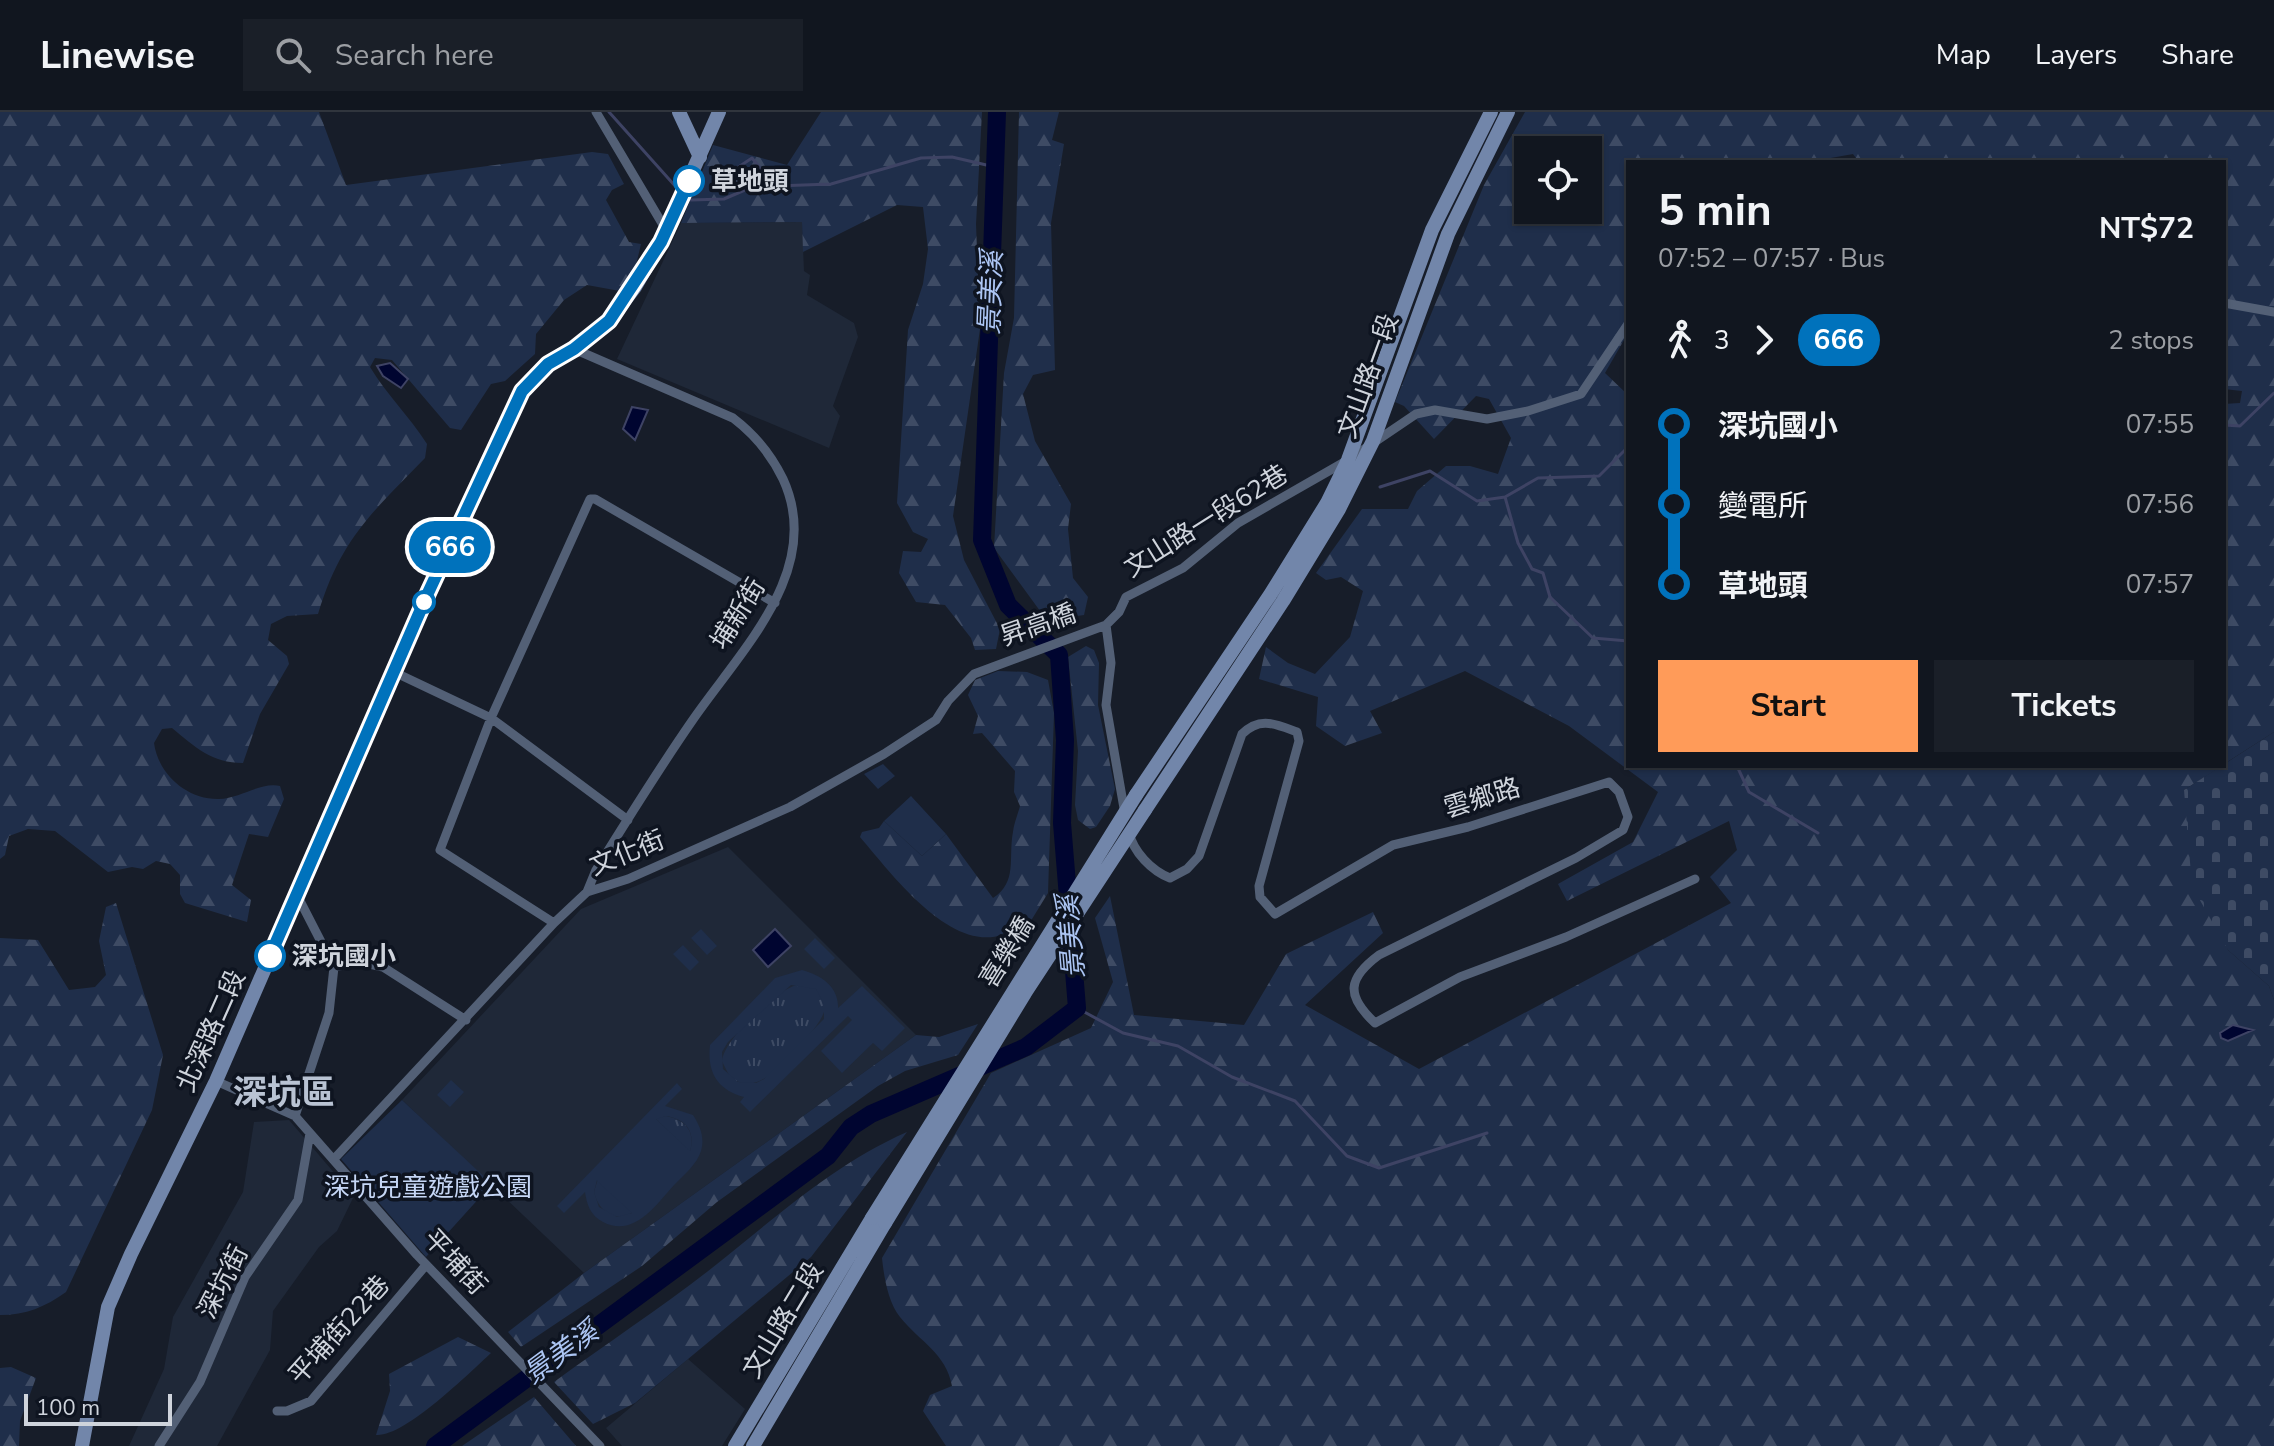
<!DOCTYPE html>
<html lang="en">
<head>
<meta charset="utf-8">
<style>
  body { margin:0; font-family:"Nunito Sans","Noto Sans TC",sans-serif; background:#1a1f28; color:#f1f3f6; height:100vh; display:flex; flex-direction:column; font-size:30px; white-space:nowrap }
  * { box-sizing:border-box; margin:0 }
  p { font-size:26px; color:#9c9fa4 }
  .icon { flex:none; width:44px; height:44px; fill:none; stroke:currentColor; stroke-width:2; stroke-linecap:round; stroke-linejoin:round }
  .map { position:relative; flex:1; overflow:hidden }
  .drawer { position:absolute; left:1626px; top:48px; width:600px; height:608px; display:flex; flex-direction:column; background:#11161f; border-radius:0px; box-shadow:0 2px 6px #0004,0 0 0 2px #30353d }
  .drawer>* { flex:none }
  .badge { padding:0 16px; border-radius:26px; font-size:28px; line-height:52px }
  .controls { position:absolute; left:1514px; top:24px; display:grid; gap:16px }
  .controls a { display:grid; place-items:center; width:88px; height:88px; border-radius:0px; background:#11161f; box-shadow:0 2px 6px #0004,0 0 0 2px #30353d; font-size:40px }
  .scale { position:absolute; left:24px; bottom:20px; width:148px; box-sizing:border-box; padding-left:8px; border:4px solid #cfd4dc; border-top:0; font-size:22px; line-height:28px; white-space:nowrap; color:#cfd4dc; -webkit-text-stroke:6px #0e1420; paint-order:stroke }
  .map>.badge { position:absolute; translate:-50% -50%; box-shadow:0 0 0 4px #fff }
  .legs { display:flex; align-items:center; gap:12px; height:88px; padding:0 32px; font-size:26px }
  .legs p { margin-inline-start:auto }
  .overview { display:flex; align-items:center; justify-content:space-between; height:136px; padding:0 32px }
  h1 { font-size:44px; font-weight:700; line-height:60px }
  .primary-button { display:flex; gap:16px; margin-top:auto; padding:16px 32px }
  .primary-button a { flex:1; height:92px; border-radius:0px; background:#ff9b59; color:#111; font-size:32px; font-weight:700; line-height:92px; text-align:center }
  .primary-button a+a { background:#1a1f28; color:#f1f3f6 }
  ul { padding:0 32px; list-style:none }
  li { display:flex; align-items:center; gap:28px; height:80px; font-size:30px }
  li i { display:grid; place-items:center; width:12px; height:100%; margin:0 10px; background:currentColor }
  li i::after { content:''; width:20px; height:20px; margin:-10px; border:6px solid; border-radius:50%; background:#11161f }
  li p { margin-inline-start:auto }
  li:first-child i { background:linear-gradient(#0000 50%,currentColor 0) }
  li:last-child i { background:linear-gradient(currentColor 50%,#0000 0) }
  header { display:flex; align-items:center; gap:48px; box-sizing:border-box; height:112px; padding:0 40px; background:#11161f; border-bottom:2px solid #30353d }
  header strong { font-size:38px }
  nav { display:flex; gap:44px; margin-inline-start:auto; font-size:28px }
  .search { width:560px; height:72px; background:#1a1f28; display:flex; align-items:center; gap:20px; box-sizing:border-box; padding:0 28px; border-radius:0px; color:#9c9fa4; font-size:30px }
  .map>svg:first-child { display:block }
</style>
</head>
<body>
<header>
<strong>Linewise</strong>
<div class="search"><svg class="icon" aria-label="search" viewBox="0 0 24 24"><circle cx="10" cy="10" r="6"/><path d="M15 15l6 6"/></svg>Search here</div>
<nav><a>Map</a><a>Layers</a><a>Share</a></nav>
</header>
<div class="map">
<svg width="2274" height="1334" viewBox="0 0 2274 1334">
  <defs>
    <pattern id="grass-tufts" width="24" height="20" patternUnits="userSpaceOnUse" patternTransform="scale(2)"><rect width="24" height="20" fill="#1f2e4a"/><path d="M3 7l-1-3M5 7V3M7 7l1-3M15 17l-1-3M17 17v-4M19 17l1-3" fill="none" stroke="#3e4b64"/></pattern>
    <pattern id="forest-firs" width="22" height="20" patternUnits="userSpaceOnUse" patternTransform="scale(2)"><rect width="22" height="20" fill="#1f2e4a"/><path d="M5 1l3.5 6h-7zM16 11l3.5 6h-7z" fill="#3e4b64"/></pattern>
    <pattern id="cemetery-stones" width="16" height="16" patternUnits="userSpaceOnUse" patternTransform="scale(2)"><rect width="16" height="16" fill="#1f2e4a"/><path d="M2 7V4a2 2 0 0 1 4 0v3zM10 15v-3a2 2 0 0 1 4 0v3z" fill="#3e4b64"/></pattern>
  </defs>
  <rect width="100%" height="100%" fill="#171d29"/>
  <path fill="#1f2838" d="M802 110 804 159 810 163 807 183 854 211 858 225 833 294 840 304 829 336 617 247 681 111Z
    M728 735 916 923 584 1161 402 988 581 797Z
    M289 1008 354 1084 337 1119 319 1135 273 1199 270 1238 217 1334H129L164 1257 173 1205 243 1080 254 1010Z
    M688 1247 745 1297 722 1334H622L606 1316Z"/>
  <path fill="url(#grass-tufts)" d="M801 872C852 882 811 922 792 940 781 951 769 968 753 971 744 973 737 970 730 965L722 949C724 927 779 874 801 872Z
    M666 1004C685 1008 696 1019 690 1040L655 1006Z
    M598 1067 634 1099C617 1113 598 1099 594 1080Z"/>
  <path fill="url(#forest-firs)" fill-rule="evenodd" d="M0 0H319L346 73 592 40 608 42 624 72 612 78 606 88 629 130 641 132 636 153 620 179 587 173 564 188 536 222 535 242 505 269 491 272 461 318 450 316 392 248 375 246 370 255C387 283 409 304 427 332L425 346C372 401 341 426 318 502L287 504 271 512 268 528 287 544 289 552 260 602 243 651C212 651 195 635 172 616L162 617 154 631C158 662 187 688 219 687 241 686 260 670 280 674L284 687 268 725 249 722 232 773 251 788 247 810 185 791 180 782V763L170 752 156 749 143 757 132 755 108 760 55 719 28 717 9 724 5 743 0 747Z
    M821 0H982L976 112 980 217 953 404 964 448 1000 517 996 537 975 538 971 526 945 493 916 490 899 461 903 439 921 440 928 427 913 420 897 391 908 218 923 172 928 137 923 95 897 93 803 140 802 110 681 111 713 33 787 53Z
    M1019 0H1059L1052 28 1064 32 1051 111 1055 258 1033 263 1023 282 1035 329 1071 392 1068 417 1073 466 1088 485 1084 503 1055 507 1043 503 994 436 1004 261 1014 206Z
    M1525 0H2274V620L2224 652V292L2240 291 2242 279 2224 277V50H1859L1853 42 1808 50H1628V221L1605 261 1628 283V654H2222L2184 678 2228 838 2269 874 2274 888V1334H946L923 1299 930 1283 952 1274C946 1241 920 1230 900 1205 888 1190 884 1165 882 1146L991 961 1091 916 1113 870 1095 806 1110 784 1134 903 1244 913 1286 842 1373 800 1383 821 1305 893 1419 957 1731 791 1710 765 1737 738 1729 709 1567 789 1558 772 1633 730 1658 680 1569 614 1465 559 1370 599 1382 621 1345 634 1316 614 1318 585 1259 567 1266 535 1288 551 1315 562 1350 525 1363 479 1341 465 1326 468 1316 461 1362 397H1408L1417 379 1446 354H1470L1498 362 1511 326 1489 287 1476 284 1434 327 1404 294 1395 290 1484 73ZM1528 38H1588V98H1528Z
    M1086 534 1094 538 1099 551 1098 593 1115 677 1110 694 1096 715 1090 717 1078 708 1075 693 1078 639 1068 545Z
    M998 559 1027 560 1048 568 1054 601 1048 781 1024 820 1009 811 1002 823C949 840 891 761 860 725L862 720 879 716 884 709 922 744 946 722 993 786C1018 770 1008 746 1013 720 1014 711 1018 702 1020 694L1014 680 1015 659 982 621 973 622 978 604 968 583 975 568Z
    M116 791 163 943 152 998 66 1180C45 1195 26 1203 0 1203V826L38 828 69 878 95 875 106 863 99 829 106 795Z
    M978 912 958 943 905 959 878 974 717 1090 642 1154 521 1235 508 1220 584 1161 916 923 939 925Z
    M907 1020 811 1145 635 1291 593 1312 554 1270C611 1228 672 1189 727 1144 784 1098 839 1050 907 1020Z
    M458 1225 491 1241C469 1261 405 1325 376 1323L390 1279 389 1262Z
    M11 1255 36 1266 20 1309 19 1334H0V1256Z
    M534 1285 576 1334H462Z"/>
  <path fill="url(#cemetery-stones)" d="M2274 620V888L2269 874 2228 838 2192 774 2184 678Z"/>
  <path fill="#1f2e4a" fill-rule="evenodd" d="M883 652 895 664 878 677 864 662Z
    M911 684 946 722 922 744 884 709Z
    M701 817 717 834 707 843 691 826Z
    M815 826 835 846 824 857 804 837Z
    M683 833 699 850 690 859 673 842Z
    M802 858C821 863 839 875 838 896L862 874 905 916 882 939 873 931 842 961 821 939 852 908 848 904 750 1000 740 990 744 985C717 978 707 960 710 933L775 866ZM791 873 816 877 824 892V907L764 967 756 971 738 970 723 957 722 940 728 930Z
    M451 968 464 980 450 995 437 983Z
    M677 971 682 977 665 994 693 1003C700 1014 705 1025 701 1039 697 1052 684 1063 674 1073 656 1093 634 1126 603 1110 590 1103 587 1093 585 1080L564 1101 557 1094ZM666 1004C685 1007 696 1019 690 1039L656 1007ZM597 1068 598 1070 632 1101 617 1105 599 1095 594 1080Z
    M402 988 492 1072 426 1145 341 1047Z"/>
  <path fill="#000530" stroke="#3e4364" stroke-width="2" d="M390 251 408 267 401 276 383 264 377 254Z
    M632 295 648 298 635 328 623 317Z
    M775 817 791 834 768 855 753 838Z
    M2233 913 2253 918 2228 929 2221 926 2220 921Z"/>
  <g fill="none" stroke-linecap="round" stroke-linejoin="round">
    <path stroke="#3e4364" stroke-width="3" d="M609 0 676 75
      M712 60 722 66 752 46 774 73
      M691 88 724 87 752 75 831 72 921 46 952 45 995 55
      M2224 313 2240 314 2274 281
      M1380 375 1430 359 1477 389 1505 385 1538 366 1599 364 1628 335
      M1505 385 1518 431 1532 457 1543 461 1550 485 1593 526 1628 529
      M1737 654 1749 680 1818 721
      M1077 896 1123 921 1178 934 1232 965 1295 989 1347 1044 1379 1056 1487 1021"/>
    <path stroke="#000530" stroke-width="18" d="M435 1334 828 1044 851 1015 871 1002 1026 935 1077 896 1062 711 1065 628 1059 543 1008 493 982 428 997 0"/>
    <path stroke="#536076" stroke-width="9" d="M596 0 666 118
      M2224 191 2274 200
      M574 237 733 306C754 322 772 344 783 367 825 458 740 539 692 609 658 658 627 708 596 758L587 780
      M1106 513 1111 551 1106 593 1125 702
      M394 560 491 606 628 708
      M1129 720C1133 740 1152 759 1170 766L1187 757 1199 744 1242 622C1260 604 1275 612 1297 620L1299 629 1259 774 1260 785 1275 802 1393 733 1468 715 1609 670 1619 680 1628 705 1623 718 1576 746 1379 843C1348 866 1345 883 1375 911L1460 865 1566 825 1695 767
      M554 811 440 738 491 606 590 387H595L775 491
      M334 855 360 850 383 855 466 908
      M216 969 295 1004 417 1143 600 1334
      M295 1004 329 901 334 855 297 783
      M334 1047 554 811 587 780 628 767 790 695 884 642 936 608 948 589 974 562 1106 513 1119 500 1126 485 1183 456 1238 411 1348 348 1416 302 1435 298 1487 307 1528 299 1581 282 1628 212
      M277 1299H287L311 1289 426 1153
      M159 1334 200 1270 245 1165 298 1088 310 1021"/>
    <path stroke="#7286aa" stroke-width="14" d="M679 0 700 45
      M1136 683 1270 483 1327 391 1348 348 1432 118 1491 0
      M1145 698 1283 489 1339 397 1373 329 1448 122 1508 0
      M82 1334 108 1195 131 1142 216 969 428 481 522 279 548 252 574 237 609 209 635 175 661 130 719 0
      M735 1334 872 1106
      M753 1334 885 1111"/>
    <path stroke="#7286aa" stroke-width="14" d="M872 1106 1136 683
      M885 1111 1025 881 1145 698"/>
  </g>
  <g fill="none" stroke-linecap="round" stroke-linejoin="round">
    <defs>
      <path id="line-1" d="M270 844 428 481 522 279 548 252 574 237 609 209 661 130 689 69"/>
    </defs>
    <use href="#line-1" stroke="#fff" stroke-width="18"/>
    <use href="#line-1" stroke="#0072bc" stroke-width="12"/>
  </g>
  <g fill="#fff" stroke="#0072bc" stroke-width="4">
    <circle cx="689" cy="69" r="14"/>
    <circle cx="424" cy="490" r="10"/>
    <circle cx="270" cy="844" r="14"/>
  </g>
  <g text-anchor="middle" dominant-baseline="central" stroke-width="7" stroke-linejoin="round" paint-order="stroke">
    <g font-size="26" font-weight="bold" fill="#cfd4dc" stroke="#0e1420" text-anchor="start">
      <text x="711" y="69">草地頭</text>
      <text x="292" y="844">深坑國小</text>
    </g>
    <g font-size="26" fill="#cfd4dc" stroke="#0e1420">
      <text transform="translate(1368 264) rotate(-70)">文山路一段</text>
      <text transform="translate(1206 409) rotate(-32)">文山路一段62巷</text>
      <text transform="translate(738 502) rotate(-58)">埔新街</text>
      <text transform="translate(1038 513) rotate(-19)">昇高橋</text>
      <text transform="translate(1482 686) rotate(-17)">雲鄉路</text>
      <text transform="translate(627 741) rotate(-22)">文化街</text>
      <text transform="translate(1007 840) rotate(-58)">喜樂橋</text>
      <text transform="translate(211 919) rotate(-66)">北深路二段</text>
      <text transform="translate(455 1150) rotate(47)">平埔街</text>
      <text transform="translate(223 1170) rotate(-63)">深坑街</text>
      <text transform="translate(783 1208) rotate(-59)">文山路二段</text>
      <text transform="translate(339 1218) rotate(-48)">平埔街22巷</text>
    </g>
    <g font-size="26" fill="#c5d6f5" stroke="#0e1420">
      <text x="428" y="1075">深坑兒童遊戲公園</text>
    </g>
    <g font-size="28" font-style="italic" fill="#acc5f3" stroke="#0e1420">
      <text transform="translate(991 181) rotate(-88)">景美溪</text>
      <text transform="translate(1071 825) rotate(-95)">景美溪</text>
      <text transform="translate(561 1241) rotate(-36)">景美溪</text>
    </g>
    <g font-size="34" font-weight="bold" fill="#b9c3d3" stroke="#0e1420">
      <text x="284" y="981">深坑區</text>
    </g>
  </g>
</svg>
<div class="controls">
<a><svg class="icon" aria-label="locate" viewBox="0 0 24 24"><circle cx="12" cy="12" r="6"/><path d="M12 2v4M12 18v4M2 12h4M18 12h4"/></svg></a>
</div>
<div class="scale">100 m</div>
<b class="badge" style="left:450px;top:435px;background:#0072bc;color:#fff">666</b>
<section class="drawer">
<div class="overview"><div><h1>5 min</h1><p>07:52 – 07:57 · Bus</p></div><b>NT$72</b></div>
<div class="legs"><svg class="icon" aria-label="walk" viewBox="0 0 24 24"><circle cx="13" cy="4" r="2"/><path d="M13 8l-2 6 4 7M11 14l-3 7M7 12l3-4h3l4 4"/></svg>3<svg class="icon" aria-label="forward" viewBox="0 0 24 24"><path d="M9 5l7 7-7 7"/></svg><b class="badge" style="background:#0072bc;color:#fff">666</b><p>2 stops</p></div>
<ul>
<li><i style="color:#0072bc"></i><b>深坑國小</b><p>07:55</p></li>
<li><i style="color:#0072bc"></i><span>變電所</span><p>07:56</p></li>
<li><i style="color:#0072bc"></i><b>草地頭</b><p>07:57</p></li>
</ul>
<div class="primary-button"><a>Start</a><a>Tickets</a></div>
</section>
</div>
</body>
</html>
